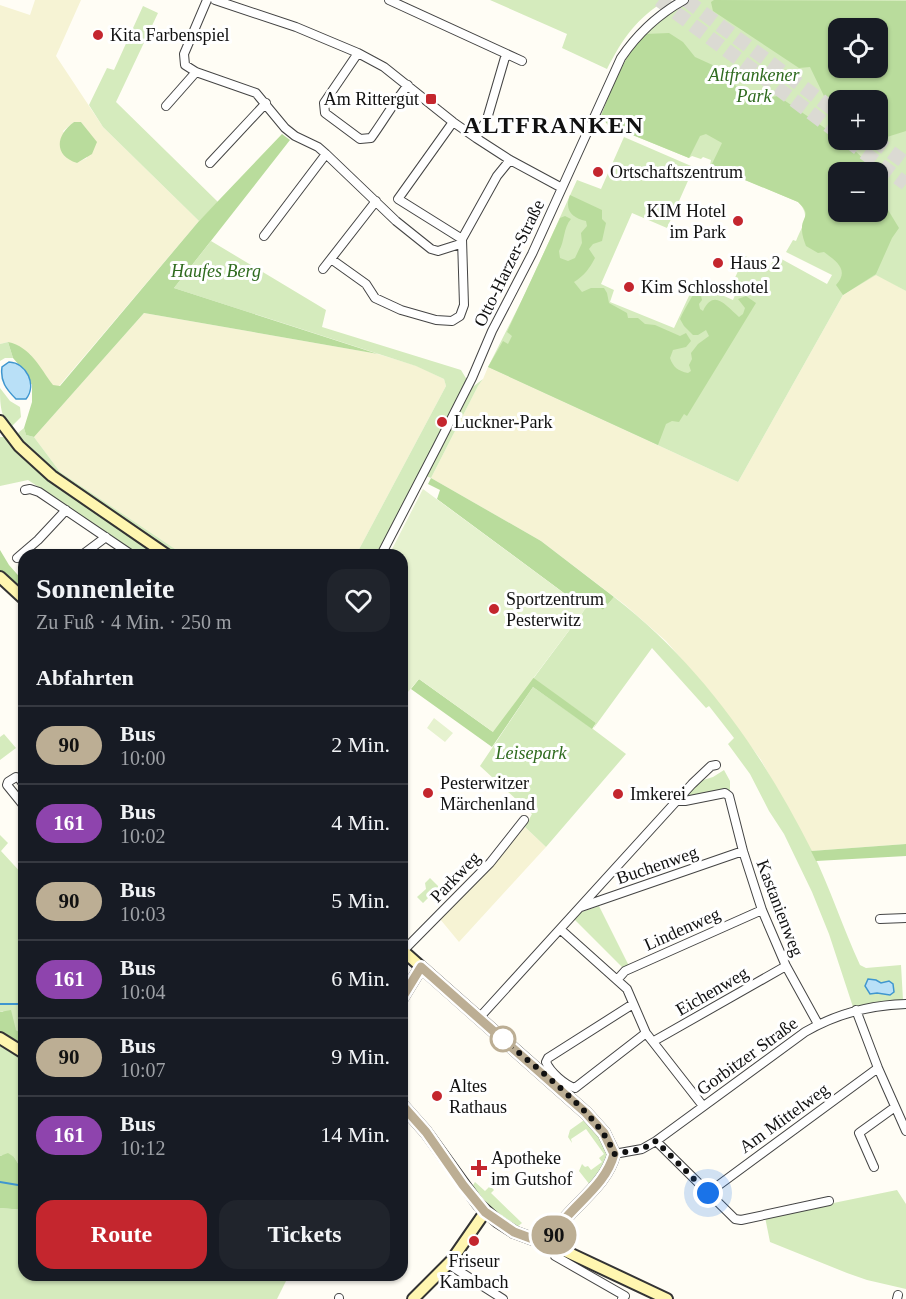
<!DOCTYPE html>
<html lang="de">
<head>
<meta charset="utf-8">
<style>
  body { margin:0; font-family:Georgia,serif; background:#20242c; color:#f1f3f6; height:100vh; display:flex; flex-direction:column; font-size:22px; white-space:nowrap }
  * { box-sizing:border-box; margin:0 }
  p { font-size:20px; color:#9ea1a6 }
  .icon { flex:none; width:33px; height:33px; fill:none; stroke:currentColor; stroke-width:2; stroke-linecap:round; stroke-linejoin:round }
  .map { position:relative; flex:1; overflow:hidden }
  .panel { position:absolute; left:18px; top:549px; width:390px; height:732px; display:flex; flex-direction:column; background:#171b24; border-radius:18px; box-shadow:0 2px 4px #0004 }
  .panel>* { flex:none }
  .badge { padding:0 12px; border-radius:20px; font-size:21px; line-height:39px }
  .controls { position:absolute; left:828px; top:18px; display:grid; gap:12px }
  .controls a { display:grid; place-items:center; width:60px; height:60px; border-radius:12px; background:#171b24; box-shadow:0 2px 4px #0004; font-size:30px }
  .you { position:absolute; width:30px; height:30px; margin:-15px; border:4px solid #fff; border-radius:50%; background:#1a73e8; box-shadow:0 0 0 9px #1a73e833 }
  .map>.badge { position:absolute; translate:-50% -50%; box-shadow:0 0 0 3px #fff }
  h2 { padding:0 18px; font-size:22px; line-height:54px }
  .round { display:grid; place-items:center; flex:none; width:63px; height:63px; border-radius:18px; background:#20242c }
  .summary { display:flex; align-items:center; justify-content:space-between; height:102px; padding:0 18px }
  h1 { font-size:28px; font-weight:700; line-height:45px }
  .cta { display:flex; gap:12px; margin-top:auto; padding:12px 18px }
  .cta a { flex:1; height:69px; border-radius:18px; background:#c4262e; color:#fff; font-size:24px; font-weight:700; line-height:69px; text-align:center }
  .cta a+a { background:#20242c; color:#f1f3f6 }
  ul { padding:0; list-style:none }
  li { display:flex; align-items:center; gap:18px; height:78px; padding:0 18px; border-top:2px solid #363941 }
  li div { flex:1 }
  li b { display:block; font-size:22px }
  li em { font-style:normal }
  li .badge { min-width:66px; font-weight:700; text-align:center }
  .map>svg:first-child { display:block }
</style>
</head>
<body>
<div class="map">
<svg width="906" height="1299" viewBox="0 0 906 1299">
  <rect width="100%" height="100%" fill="#fffdf5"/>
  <path fill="#f6f3d4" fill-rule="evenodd" d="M35 0H81L56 56 103 127 199 221 59 386H53L30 354 8 342 0 344V5L30 15ZM74 122H81L88 131 87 158 76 163 63 131Z
    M876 274 906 291V844L811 851 761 760 711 693 666 641 625 605 541 541 431 478 478 386 483 379 488 367 738 482 843 295Z
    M144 313 378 354 417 366 444 379 446 386 356 555H184L60 472 34 437Z
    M525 827 546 847 459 942 440 919 492 866Z"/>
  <path fill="#d5ebbd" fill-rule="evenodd" d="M490 0H666C636 19 623 38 607 69L562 48 567 34Z
    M697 0H906V291L876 275 843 295 738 482 488 367 526 292 577 180 601 189 624 137 698 169 695 175 691 174 667 228 632 213 601 284 614 290 610 302 674 328 695 283 733 300 739 285 733 282 745 256 770 266 776 256 827 284 832 275 786 252 793 240 796 241C802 225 812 216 798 202L710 165 711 160 703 157 701 159 692 156 689 158 608 125 601 116C624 60 637 25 697 0ZM838 28H878V68H838ZM838 100H878V140H838ZM838 172H878V212H838Z
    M143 6 158 13 116 102 218 202 199 221 103 127 89 105 107 68 114 70Z
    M211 241 326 310 322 327 461 370 467 380 377 555H356L446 386 444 379 416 366 174 288Z
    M8 342 13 358H5L0 361V344Z
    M483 379 478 386 431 478 426 476 470 389Z
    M0 388 10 401 20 407 21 417 12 426C0 419 0 402 0 388Z
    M24 428 26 435 34 437 60 472 184 555H175L54 472 18 437V433Z
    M0 437H4C48 485 103 518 157 555H140L28 480 0 486Z
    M614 597C700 663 764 755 812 851 830 888 843 928 860 965L866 968 901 965 903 1000 853 1007 829 934 812 892 784 834 769 811 750 774 728 744 734 738 709 706 706 708 652 648 593 729 626 754 546 847 525 827 532 814 480 766 533 687 593 729 596 723 533 679 591 601 603 610Z
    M4 734 16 748 0 760V737Z
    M724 770 730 781V793L687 798V795L700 781 713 777Z
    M0 835 8 843 1 851 24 876V1035L16 1030 3 1011 0 1012Z
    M430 878 438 886V888L423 903 417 897 426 889 425 883Z
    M599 906 629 966 624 969 574 919 579 913Z
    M0 1042 24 1057V1166L19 1165 14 1157 2 1155 0 1156Z
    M587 1118C596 1131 616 1149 607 1166 603 1173 595 1179 590 1185L579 1171 582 1164 585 1167 588 1166 591 1170 602 1162 599 1158 604 1154 586 1129 571 1139 572 1143 568 1137 570 1130Z
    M475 1182 485 1191 490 1186 494 1190 491 1193 522 1223 516 1228 488 1208 472 1187Z
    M897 1190 906 1204V1289L867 1280 847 1273 770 1242 765 1217Z
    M0 1208 24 1210V1275H289L277 1299H0Z"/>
  <path fill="#b9dc9c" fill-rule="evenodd" d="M714 0 906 1V131L887 137 878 134V100H838V109L824 96 810 67 799 68 713 11 711 2ZM838 28H878V68H838Z
    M669 33 683 42 695 57 717 67 733 84 759 99 778 96 838 137V140L848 144 875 170 876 172H838V212H878V175L882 200 899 228 892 238 876 274 843 295 836 285C850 270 836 261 824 252L818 253 806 246C804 241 802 235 802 230 801 216 813 216 798 202L711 166 722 143 706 134 700 136 689 158 608 125 601 116C613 86 623 57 645 34Z
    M74 122H81L97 142 92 154 77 163C53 155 56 135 74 122Z
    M282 134 290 140 174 288 378 354 144 313 34 437 26 435 24 428 32 402V385L19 365 13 358 8 342C31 347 40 368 53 385L60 386 199 221Z
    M570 195 602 210V219L606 223 602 241 593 244 589 249 595 258C589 269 585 275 574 282L582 292 591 288H604L607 293 609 303 627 313 628 318H638L645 324 655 325 680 336 686 333 691 341 686 347 673 350 670 358C673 367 678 371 688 373L691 371 689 365 692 359 691 353 698 344 709 336 706 330 698 335H693L684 326 680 319C685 307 692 299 696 287H699L702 300 699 304 700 309 703 311C714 288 726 306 739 317L743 314 745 308 738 299 746 296 756 303 687 416 684 414 679 422 672 421 666 424 658 445 488 367 503 341 508 344 512 336 507 332 560 218 565 216 571 219C563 228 565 241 559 251L560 258 568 261 575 258 582 243 581 233 587 226 586 221C572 218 564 210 570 195Z
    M431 478 541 541 614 597 603 610 583 594 576 602 437 499 440 490 428 484Z
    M0 550 9 565 24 582V594L0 571Z
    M402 583 596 723 592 729 533 687 492 747 411 689 419 679 493 732Z
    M906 844V856L816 861 811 851Z
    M11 1010 16 1030 24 1035V1050L0 1035V1012Z
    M8 1153 14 1157 19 1165 24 1166V1210L0 1208V1156Z"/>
  <path fill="#e6f2cf" d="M423 489 576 602 583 594 591 601 493 732 419 679 402 699V555H389Z
    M434 718 453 733 445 742 427 728Z"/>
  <path fill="#b9e0f7" stroke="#3f96cf" stroke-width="1.5" d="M9 362C27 363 37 385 26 399H16C6 389 0 381 2 367Z
    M868 979 876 980 881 983 889 981 893 984 894 992 890 995 877 993 870 994 865 986Z"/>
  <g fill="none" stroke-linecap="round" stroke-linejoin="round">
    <path stroke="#3f96cf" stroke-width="2" d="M0 1004H24
      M0 1182 24 1186"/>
    <path stroke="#dbdad3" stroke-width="14" stroke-dasharray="14 7" stroke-linecap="butt" d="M659 0 838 133
      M686 0 838 113
      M847 140 906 184
      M874 140 906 163"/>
    <defs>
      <path id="street" d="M207 0 184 54 185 65 196 72 256 93 285 128 295 136 318 147 326 154 396 221 431 249 438 251 460 244
        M215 0 296 27 358 53 384 67 453 122 476 138 510 160 562 188
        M389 0 522 61
        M358 53 324 103 325 113 360 139 371 138C384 120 394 102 408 85
        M166 106 196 72
        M453 122 398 199 462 239
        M476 138 487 119 506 54
        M210 163 266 103
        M264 236 326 154
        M331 259 366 284 375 298 401 310 436 320 452 321 460 316 464 305 462 239 497 176 510 160
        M323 269 376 201
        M25 490 30 489 39 492 132 555
        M82 555 106 537
        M381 555 437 447 472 378 492 331 532 254 621 58C638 33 657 15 684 0
        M17 558 38 540 66 510
        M24 785 19 778 16 777 8 782 7 785 24 806
        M676 801H685L725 793 729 796 743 851 762 910 786 966 818 1024
        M581 907 743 851
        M880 919 906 918
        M560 929 627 989 646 1033 703 1106
        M403 951 490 863 524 820
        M617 980 625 971 762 910
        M633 1004 548 1058 546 1062C550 1072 565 1085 575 1088L646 1033
        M856 1010 878 1068 906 1131
        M479 1018 692 784 711 766 716 765
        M654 1041 786 966
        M656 1141 735 1219 741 1220 829 1201
        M614 1154 642 1149 656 1141 805 1032C836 1014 871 1005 906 1004
        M874 1167 859 1133 895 1107
        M708 1193 878 1068
        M556 1248 555 1256 625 1296 622 1299
        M448 1264 503 1299
        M339 1299V1298
        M897 1299 898 1295"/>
      <path id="secondary" d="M0 421 19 446 52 476 167 555
        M0 577 24 599
        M402 950 586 1113 604 1133 614 1154C604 1192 562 1209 549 1245
        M402 998 421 967
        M0 1038 24 1053
        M402 1105 426 1132 478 1204 497 1221 514 1232 565 1251 667 1299
        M413 1299 451 1261 485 1212"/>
    </defs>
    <use href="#street" stroke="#444" stroke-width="10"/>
    <use href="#secondary" stroke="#333" stroke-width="14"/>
    <use href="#street" stroke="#fff" stroke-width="8"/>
    <use href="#secondary" stroke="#fff6b0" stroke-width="10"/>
  </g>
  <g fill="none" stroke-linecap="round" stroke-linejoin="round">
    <defs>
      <path id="line" d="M402 998 421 967 586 1113 604 1133 614 1154C604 1192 562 1209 549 1245L514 1232 485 1212 463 1185 426 1132 402 1105"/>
    </defs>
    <use href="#line" stroke="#fff" stroke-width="14"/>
    <use href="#line" stroke="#bcae94" stroke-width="9"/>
    <path stroke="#111" stroke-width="6" stroke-dasharray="0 10.8" d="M503 1039C534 1067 602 1116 614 1154L642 1149 656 1141 708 1193"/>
  </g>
  <g fill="#c4262e" stroke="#fff" stroke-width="2">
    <circle cx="98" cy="35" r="6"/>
    <rect x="425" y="93" width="12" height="12" rx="3"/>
    <circle cx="598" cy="172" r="6"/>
    <circle cx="738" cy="221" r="6"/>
    <circle cx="718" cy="263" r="6"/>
    <circle cx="629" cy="287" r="6"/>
    <circle cx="442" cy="422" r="6"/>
    <circle cx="494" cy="609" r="6"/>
    <circle cx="428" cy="793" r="6"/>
    <circle cx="618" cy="794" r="6"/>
    <circle cx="437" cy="1096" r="6"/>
    <path d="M476 1159h6v6h6v6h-6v6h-6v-6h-6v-6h6z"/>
    <circle cx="474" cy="1241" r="6"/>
  </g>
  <circle fill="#fff" stroke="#bcae94" stroke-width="3" cx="503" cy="1039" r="12"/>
  <g text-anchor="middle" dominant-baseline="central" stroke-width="6" stroke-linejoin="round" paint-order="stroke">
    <g font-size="18" fill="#111" stroke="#fff" text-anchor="start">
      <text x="110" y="35">Kita Farbenspiel</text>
      <text x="419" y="99" text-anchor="end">Am Rittergut</text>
      <text x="610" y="172">Ortschaftszentrum</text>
      <text x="726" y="211" text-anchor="end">KIM Hotel<tspan x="726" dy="21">im Park</tspan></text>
      <text x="730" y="263">Haus 2</text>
      <text x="641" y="287">Kim Schlosshotel</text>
      <text x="454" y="422">Luckner-Park</text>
      <text x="506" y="599">Sportzentrum<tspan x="506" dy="21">Pesterwitz</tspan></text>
      <text x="440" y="783">Pesterwitzer<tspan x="440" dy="21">Märchenland</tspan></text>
      <text x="630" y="794">Imkerei</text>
      <text x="449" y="1086">Altes<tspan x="449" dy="21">Rathaus</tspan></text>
      <text x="491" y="1158">Apotheke<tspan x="491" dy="21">im Gutshof</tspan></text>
      <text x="474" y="1261" text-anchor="middle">Friseur<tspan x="474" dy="21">Kambach</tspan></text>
    </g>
    <g font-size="18" font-style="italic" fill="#2f6b1f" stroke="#fff">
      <text x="754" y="75">Altfrankener<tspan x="754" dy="21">Park</tspan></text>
      <text x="216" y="271">Haufes Berg</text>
      <text x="531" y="753">Leisepark</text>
    </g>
    <g font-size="18" fill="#111" stroke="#fff">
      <text transform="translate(509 263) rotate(-64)">Otto-Harzer-Straße</text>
      <text transform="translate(657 865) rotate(-19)">Buchenweg</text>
      <text transform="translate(455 877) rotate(-46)">Parkweg</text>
      <text transform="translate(780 908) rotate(69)">Kastanienweg</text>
      <text transform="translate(682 929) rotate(-24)">Lindenweg</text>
      <text transform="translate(712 991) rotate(-30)">Eichenweg</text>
      <text transform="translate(747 1056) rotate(-36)">Gorbitzer Straße</text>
      <text transform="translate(784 1118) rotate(-36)">Am Mittelweg</text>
    </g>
    <g font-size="24" font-weight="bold" letter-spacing="1.5" fill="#111" stroke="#fff">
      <text x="554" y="125">ALTFRANKEN</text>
    </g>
  </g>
</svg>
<div class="controls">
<a><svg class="icon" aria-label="locate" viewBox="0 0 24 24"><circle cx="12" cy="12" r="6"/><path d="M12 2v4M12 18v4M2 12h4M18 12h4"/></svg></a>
<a>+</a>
<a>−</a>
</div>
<div class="you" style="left:708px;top:1193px"></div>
<b class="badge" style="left:554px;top:1235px;background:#bcae94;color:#111">90</b>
<section class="panel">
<div class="summary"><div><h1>Sonnenleite</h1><p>Zu Fuß · 4 Min. · 250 m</p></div><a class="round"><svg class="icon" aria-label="heart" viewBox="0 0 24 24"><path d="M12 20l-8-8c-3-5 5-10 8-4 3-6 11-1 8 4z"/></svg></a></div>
<h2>Abfahrten</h2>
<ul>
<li><span class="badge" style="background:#bcae94;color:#111">90</span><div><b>Bus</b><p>10:00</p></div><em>2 Min.</em></li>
<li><span class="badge" style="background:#8e44ad;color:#fff">161</span><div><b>Bus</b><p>10:02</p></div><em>4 Min.</em></li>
<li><span class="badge" style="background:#bcae94;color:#111">90</span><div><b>Bus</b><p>10:03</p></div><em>5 Min.</em></li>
<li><span class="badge" style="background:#8e44ad;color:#fff">161</span><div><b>Bus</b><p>10:04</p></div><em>6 Min.</em></li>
<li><span class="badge" style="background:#bcae94;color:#111">90</span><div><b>Bus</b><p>10:07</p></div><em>9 Min.</em></li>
<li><span class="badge" style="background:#8e44ad;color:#fff">161</span><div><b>Bus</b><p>10:12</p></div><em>14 Min.</em></li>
</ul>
<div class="cta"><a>Route</a><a>Tickets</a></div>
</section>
</div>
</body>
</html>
